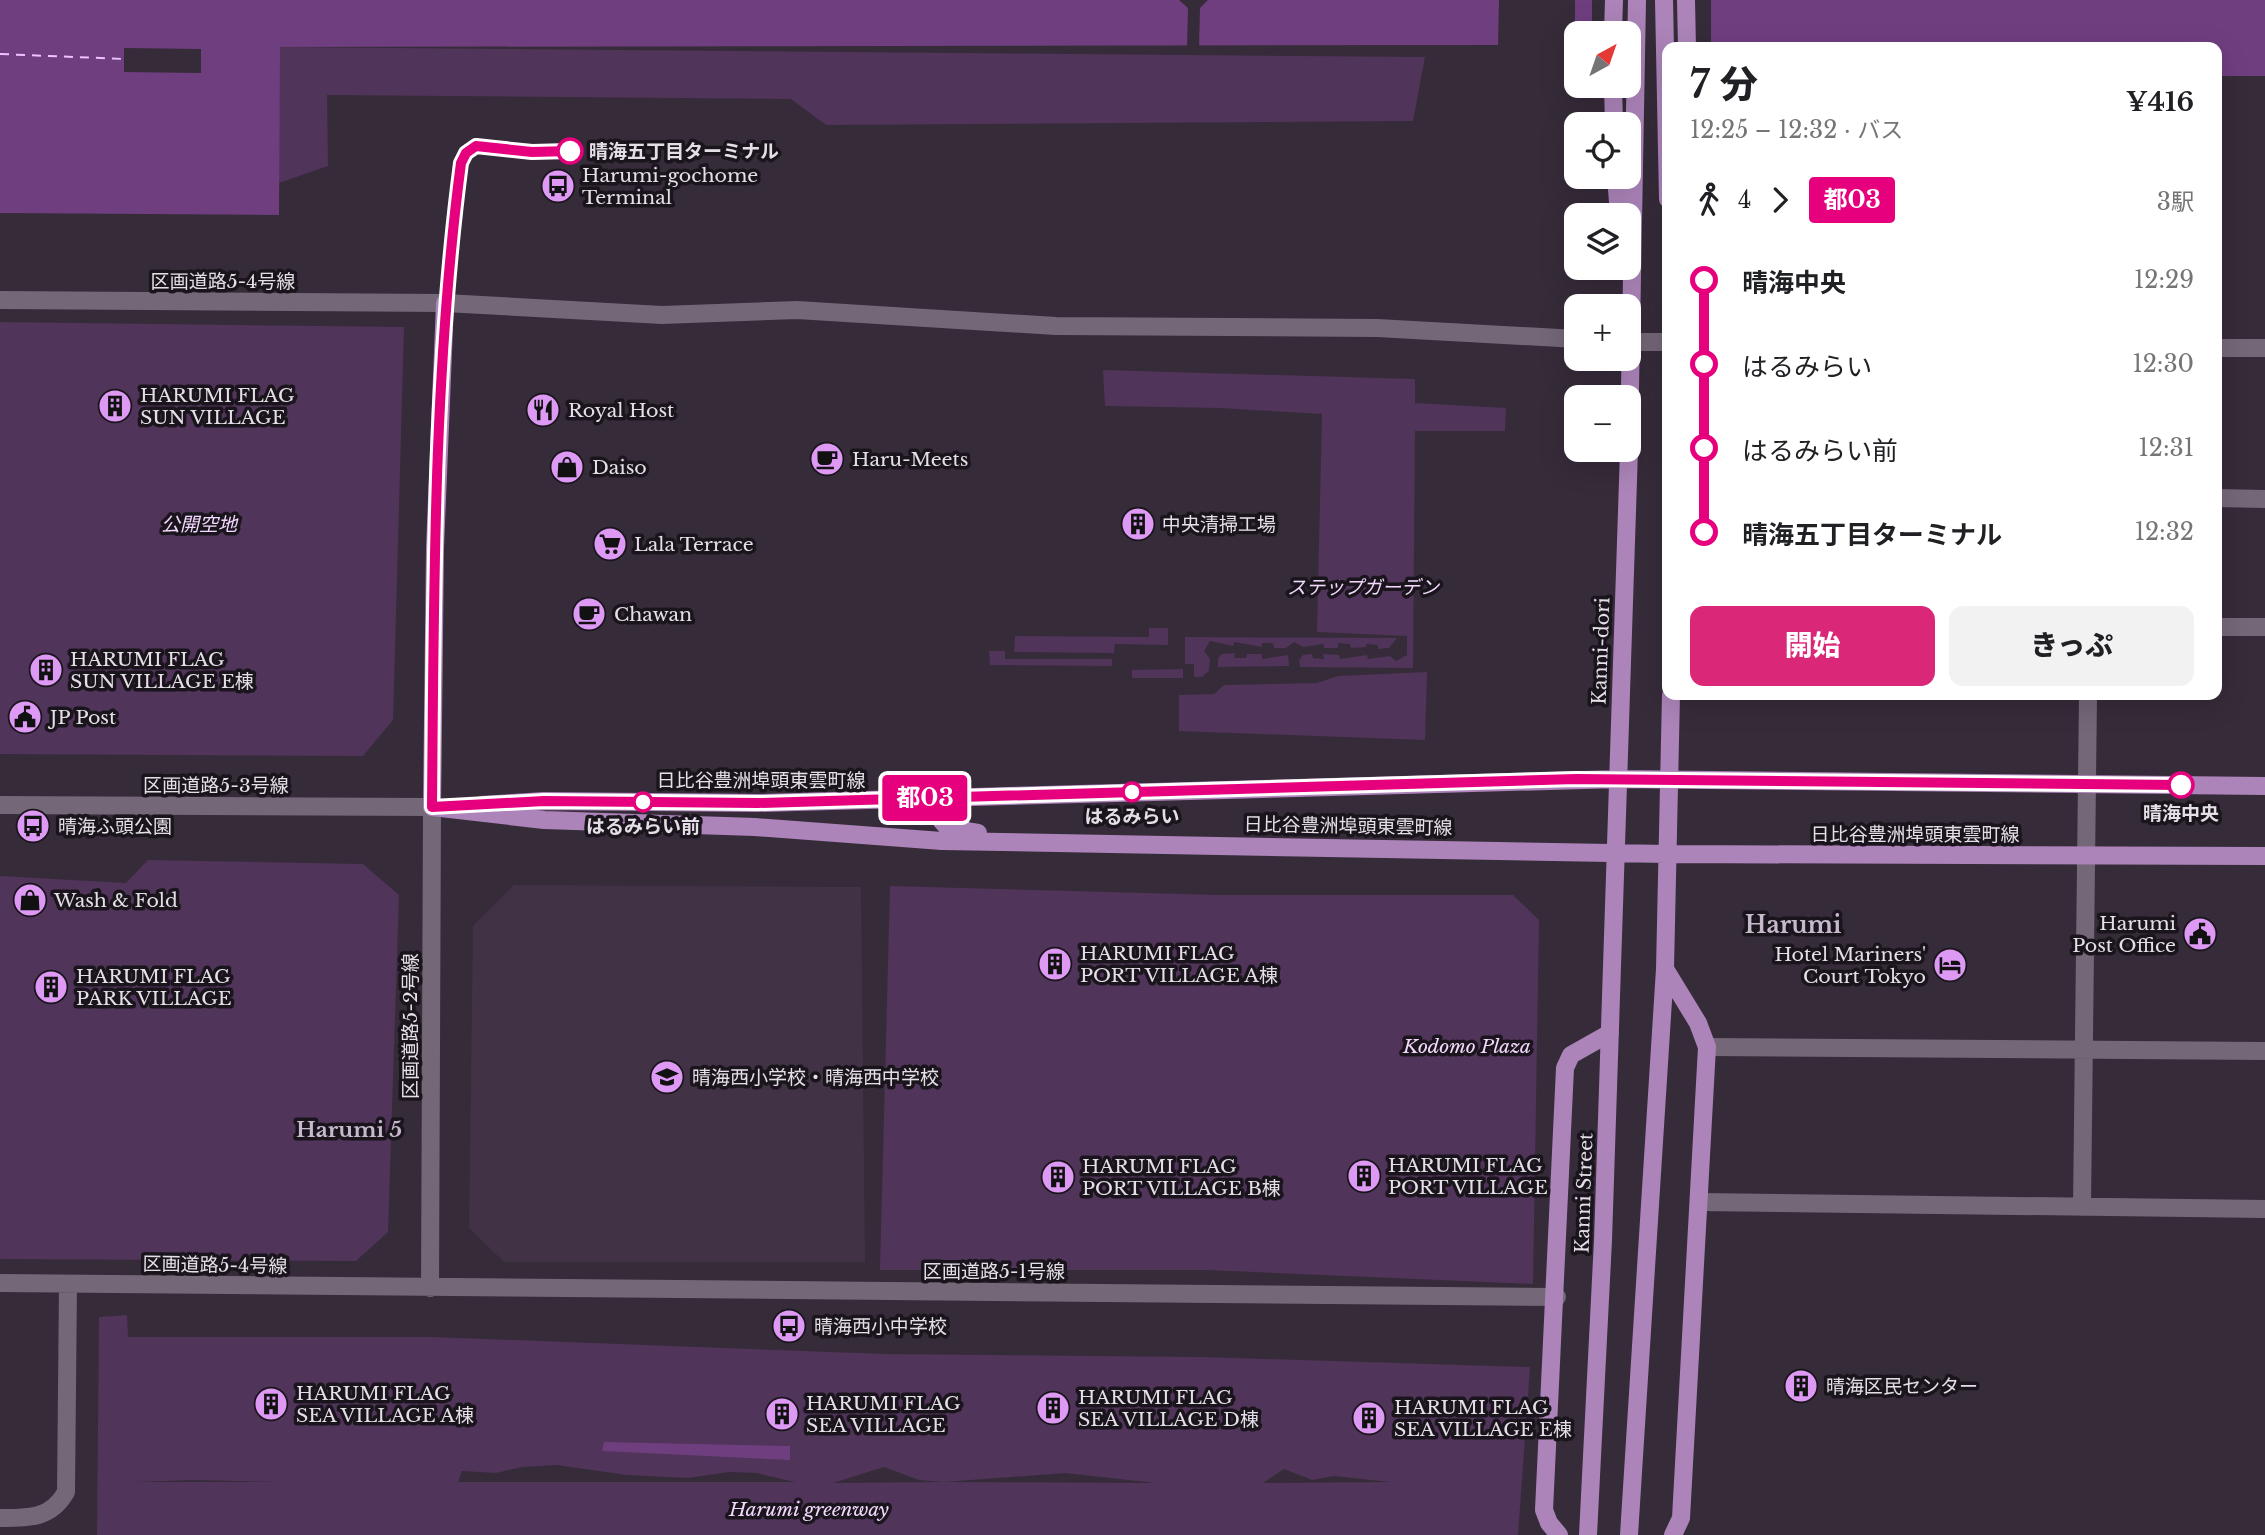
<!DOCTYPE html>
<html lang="ja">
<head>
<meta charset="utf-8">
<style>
  body { margin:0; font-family:"Libre Baskerville","Noto Sans JP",serif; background:#f2f2f2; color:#202124; height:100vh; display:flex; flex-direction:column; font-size:26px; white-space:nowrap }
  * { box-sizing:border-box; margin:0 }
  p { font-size:23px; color:#757577 }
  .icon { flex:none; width:38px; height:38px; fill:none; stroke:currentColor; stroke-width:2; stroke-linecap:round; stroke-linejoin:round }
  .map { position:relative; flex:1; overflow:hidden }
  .sheet { position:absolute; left:1662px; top:42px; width:560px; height:658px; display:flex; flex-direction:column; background:#fff; border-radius:14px; box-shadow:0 7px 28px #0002 }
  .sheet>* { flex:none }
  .badge { padding:0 14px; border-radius:5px; font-size:24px; line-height:46px }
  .needle { width:46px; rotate:40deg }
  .tools { position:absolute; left:1564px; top:21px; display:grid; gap:14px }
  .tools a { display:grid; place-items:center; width:77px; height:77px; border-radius:14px; background:#fff; box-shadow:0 7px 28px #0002; font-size:35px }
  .map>.badge { position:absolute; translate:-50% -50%; box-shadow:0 0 0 4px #fff }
  .legs { display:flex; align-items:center; gap:10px; height:77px; padding:0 28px; font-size:23px }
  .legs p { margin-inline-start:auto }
  .summary { display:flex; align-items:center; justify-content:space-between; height:119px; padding:0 28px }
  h1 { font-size:38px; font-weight:800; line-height:52px }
  .primary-button { display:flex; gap:14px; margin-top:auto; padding:14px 28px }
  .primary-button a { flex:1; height:80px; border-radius:14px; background:#db2777; color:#fff; font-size:28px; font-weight:800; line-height:80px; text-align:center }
  .primary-button a+a { background:#f2f2f2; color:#202124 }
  ul { padding:0 28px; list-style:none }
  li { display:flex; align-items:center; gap:24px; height:84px; font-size:26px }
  li i { display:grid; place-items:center; width:10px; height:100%; margin:0 9px; background:currentColor }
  li i::after { content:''; width:18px; height:18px; margin:-9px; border:5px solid; border-radius:50%; background:#fff }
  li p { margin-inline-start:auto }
  li:first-child i { background:linear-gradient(#0000 50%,currentColor 0) }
  li:last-child i { background:linear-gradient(currentColor 50%,#0000 0) }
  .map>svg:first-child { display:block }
</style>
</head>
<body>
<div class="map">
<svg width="2265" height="1535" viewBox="0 0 2265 1535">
  <rect width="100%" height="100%" fill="#362b39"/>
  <path fill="#413246" d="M514 885 861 887 865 1262H504L469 1228 473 926Z"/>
  <path fill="#503459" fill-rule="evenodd" d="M279 47 1425 57 1413 121 826 125 791 99 327 95 328 166 279 183Z
    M0 322 404 327 393 720 363 756 0 754Z
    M1103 370 1415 379V403L1506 408 1505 431H1415L1413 668 1300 667 1299 660 1303 655 1312 654 1313 658 1324 659 1323 654 1339 655 1340 659 1367 655 1368 659 1390 656 1396 661 1407 655V636L1317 632 1322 414 1220 408 1105 406Z
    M1149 628H1168V645L1115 644 1114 653 1014 652 1015 636 1149 637Z
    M1185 637 1397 638 1389 648 1378 649V645L1366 644V647L1351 648 1350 644 1338 643V648H1324V644L1303 647 1294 642 1286 648H1274L1273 643H1262V647L1234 642 1233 646 1210 641 1204 651 1210 659 1209 671 1202 677H1194V664H1185Z
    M989 651H1005V659H1112V666L990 665Z
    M1235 653 1234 658H1246L1247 654H1262V659L1288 655 1289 666 1218 667V658L1222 654Z
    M1183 669V678H1132V670Z
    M1427 672 1425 740 1179 731V695L1214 694 1224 685 1317 683 1338 676Z
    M148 860 363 864 399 895 388 1232 356 1261 0 1259V876L126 883Z
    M890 886 1218 895H1513L1539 920 1533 1284 1206 1270H880Z
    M127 1315 128 1337H432L885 1354 1200 1357 1530 1367 1518 1535H97L99 1317ZM556 1465 627 1475 688 1478 729 1472 756 1473 795 1482H458L462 1471 496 1473 522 1467ZM884 1467 919 1480 943 1482 833 1483ZM1284 1469 1312 1480 1334 1476 1390 1482 1263 1483ZM1065 1473 1155 1483 944 1482ZM194 1480 279 1482H135Z"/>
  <path fill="#6f3e7f" d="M0 0H1499L1498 45 280 47 279 215 0 213Z
    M1575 0H2265V76H2217V47H1668L1629 33H1577L1575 71Z
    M604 1442 790 1446V1460L602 1451Z"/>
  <path fill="#362b39" d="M1179 0H1208L1200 8 1199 49H1187L1188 8Z
    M1592 0H1711V47H1668V76L1629 75V33H1592Z
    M124 48 201 49V73L124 72Z"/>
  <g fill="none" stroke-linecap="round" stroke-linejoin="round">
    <path stroke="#eec4fc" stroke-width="2" stroke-dasharray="9 7" stroke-linecap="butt" d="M0 54 124 59"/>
    <path stroke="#746778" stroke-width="18" d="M0 300 445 303 662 315 797 310 1056 326 1377 328 1577 339
      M1629 342H1668
      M2217 348H2265
      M2217 498 2265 499
      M2217 627H2265
      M0 805 432 807 430 1288
      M1707 1047 2265 1051
      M1699 1202 2265 1209
      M2082 1207 2088 695
      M0 1283 1557 1297
      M0 1518C28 1518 51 1519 66 1492L68 1284"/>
    <path stroke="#ac84b9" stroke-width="18" d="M1664 0 1668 199
      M1686 0 1687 47
      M1613 33 1614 0
      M1613 86 1614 124
      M1616 177 1619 215
      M1629 443 1637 0
      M940 798 941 820 948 828 978 833
      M481 805 544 801 758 803 1619 779 2265 786
      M432 807 544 820 755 827 942 841 1667 854 2265 856
      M432 807 435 548 445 303
      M1665 969 1698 1023 1707 1047 1681 1518 1673 1535
      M1559 1535 1549 1523 1544 1510 1565 1068 1571 1055 1610 1033
      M1588 1535 1603 1240 1629 450
      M1629 1535 1665 969 1671 695"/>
  </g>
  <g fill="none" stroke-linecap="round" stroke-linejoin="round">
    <defs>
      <path id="line-1" d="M570 151 532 152 476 146 466 153 461 163C433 376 434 592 432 807L544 801 758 803 1576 779 2181 785"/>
    </defs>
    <use href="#line-1" stroke="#fff" stroke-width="16"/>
    <use href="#line-1" stroke="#e6007e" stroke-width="10"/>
  </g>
  <defs>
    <symbol id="bus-disc" viewBox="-11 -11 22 22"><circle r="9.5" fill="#dd99f4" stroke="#1a151c"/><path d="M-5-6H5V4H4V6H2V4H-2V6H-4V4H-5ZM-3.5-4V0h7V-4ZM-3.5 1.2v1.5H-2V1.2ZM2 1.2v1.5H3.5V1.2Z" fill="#111"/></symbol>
    <symbol id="building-disc" viewBox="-11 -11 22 22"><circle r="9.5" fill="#dd99f4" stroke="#1a151c"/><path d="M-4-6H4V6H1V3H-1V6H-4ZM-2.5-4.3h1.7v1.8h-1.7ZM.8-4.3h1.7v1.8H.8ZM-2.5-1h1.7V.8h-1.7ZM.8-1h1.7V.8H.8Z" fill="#111"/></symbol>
    <symbol id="restaurant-disc" viewBox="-11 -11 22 22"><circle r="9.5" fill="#dd99f4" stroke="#1a151c"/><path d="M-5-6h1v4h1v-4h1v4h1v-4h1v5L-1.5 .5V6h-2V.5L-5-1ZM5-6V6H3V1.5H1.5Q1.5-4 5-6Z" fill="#111"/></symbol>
    <symbol id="cafe-disc" viewBox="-11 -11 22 22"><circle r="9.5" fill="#dd99f4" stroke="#1a151c"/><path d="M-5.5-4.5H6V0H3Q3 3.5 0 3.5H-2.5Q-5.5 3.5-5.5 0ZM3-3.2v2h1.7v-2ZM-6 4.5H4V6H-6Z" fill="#111"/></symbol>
    <symbol id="shop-disc" viewBox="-11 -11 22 22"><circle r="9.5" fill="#dd99f4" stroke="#1a151c"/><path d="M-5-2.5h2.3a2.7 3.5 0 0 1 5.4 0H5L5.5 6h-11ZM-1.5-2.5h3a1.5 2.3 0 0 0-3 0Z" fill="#111"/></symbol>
    <symbol id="supermarket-disc" viewBox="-11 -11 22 22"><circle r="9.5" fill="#dd99f4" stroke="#1a151c"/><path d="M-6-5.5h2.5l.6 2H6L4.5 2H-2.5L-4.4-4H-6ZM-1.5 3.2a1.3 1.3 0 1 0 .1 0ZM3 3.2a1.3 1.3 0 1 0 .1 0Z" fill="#111"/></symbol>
    <symbol id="civic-disc" viewBox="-11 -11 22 22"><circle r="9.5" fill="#dd99f4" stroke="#1a151c"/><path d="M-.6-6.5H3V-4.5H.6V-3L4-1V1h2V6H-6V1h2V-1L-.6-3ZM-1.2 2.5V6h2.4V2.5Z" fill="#111"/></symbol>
    <symbol id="hotel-disc" viewBox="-11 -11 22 22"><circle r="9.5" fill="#dd99f4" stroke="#1a151c"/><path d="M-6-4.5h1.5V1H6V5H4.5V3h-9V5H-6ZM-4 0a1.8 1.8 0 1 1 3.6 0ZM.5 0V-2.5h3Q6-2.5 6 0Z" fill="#111"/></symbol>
    <symbol id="school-disc" viewBox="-11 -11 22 22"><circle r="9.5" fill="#dd99f4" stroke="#1a151c"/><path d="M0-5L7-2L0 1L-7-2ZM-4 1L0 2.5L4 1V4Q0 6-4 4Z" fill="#111"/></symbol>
  </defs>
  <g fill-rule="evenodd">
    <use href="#bus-disc" x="539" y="167" width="38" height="38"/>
    <use href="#building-disc" x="96" y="387" width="38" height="38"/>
    <use href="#restaurant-disc" x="524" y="391" width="38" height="38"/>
    <use href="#cafe-disc" x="808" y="440" width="38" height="38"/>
    <use href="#shop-disc" x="548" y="448" width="38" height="38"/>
    <use href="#building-disc" x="1119" y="505" width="38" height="38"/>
    <use href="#supermarket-disc" x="591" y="525" width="38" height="38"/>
    <use href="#cafe-disc" x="570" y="595" width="38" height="38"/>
    <use href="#building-disc" x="27" y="651" width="38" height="38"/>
    <use href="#civic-disc" x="6" y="698" width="38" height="38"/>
    <use href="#bus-disc" x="14" y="807" width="38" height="38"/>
    <use href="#shop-disc" x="11" y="881" width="38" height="38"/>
    <use href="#civic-disc" x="2181" y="915" width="38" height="38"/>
    <use href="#building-disc" x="1036" y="945" width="38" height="38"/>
    <use href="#hotel-disc" x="1931" y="946" width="38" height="38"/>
    <use href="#building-disc" x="32" y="968" width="38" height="38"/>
    <use href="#school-disc" x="648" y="1058" width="38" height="38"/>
    <use href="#building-disc" x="1345" y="1157" width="38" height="38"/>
    <use href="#building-disc" x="1039" y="1158" width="38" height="38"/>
    <use href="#bus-disc" x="770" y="1307" width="38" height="38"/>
    <use href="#building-disc" x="1782" y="1367" width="38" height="38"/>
    <use href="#building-disc" x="252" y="1385" width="38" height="38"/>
    <use href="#building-disc" x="1034" y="1389" width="38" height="38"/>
    <use href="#building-disc" x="763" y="1395" width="38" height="38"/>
    <use href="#building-disc" x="1350" y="1399" width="38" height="38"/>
  </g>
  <g fill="#fff" stroke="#e6007e" stroke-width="3.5">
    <circle cx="570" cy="151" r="12"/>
    <circle cx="2181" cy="785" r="12"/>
    <circle cx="1132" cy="792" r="9"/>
    <circle cx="643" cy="802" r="9"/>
  </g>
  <g text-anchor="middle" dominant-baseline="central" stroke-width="7" stroke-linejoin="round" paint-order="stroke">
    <g font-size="19" font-weight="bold" fill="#e5dee8" stroke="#1a151c">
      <text x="589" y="151" text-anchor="start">晴海五丁目ターミナル</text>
      <text x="2181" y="813">晴海中央</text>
      <text x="1132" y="816">はるみらい</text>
      <text x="643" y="826">はるみらい前</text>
    </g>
    <g font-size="19" fill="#e5dee8" stroke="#1a151c" text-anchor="start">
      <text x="582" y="175">Harumi-gochome<tspan x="582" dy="22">Terminal</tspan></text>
      <text x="140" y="395">HARUMI FLAG<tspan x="140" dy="22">SUN VILLAGE</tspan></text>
      <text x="568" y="410">Royal Host</text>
      <text x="852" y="459">Haru-Meets</text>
      <text x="592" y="467">Daiso</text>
      <text x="1162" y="524">中央清掃工場</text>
      <text x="634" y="544">Lala Terrace</text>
      <text x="614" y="614">Chawan</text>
      <text x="70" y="659">HARUMI FLAG<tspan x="70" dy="22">SUN VILLAGE E棟</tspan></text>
      <text x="50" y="717">JP Post</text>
      <text x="58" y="826">晴海ふ頭公園</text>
      <text x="54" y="900">Wash &amp; Fold</text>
      <text x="2176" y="923" text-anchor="end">Harumi<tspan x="2176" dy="22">Post Office</tspan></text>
      <text x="1080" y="953">HARUMI FLAG<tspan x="1080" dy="22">PORT VILLAGE A棟</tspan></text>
      <text x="1926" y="954" text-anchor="end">Hotel Mariners'<tspan x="1926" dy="22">Court Tokyo</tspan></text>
      <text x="76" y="976">HARUMI FLAG<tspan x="76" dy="22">PARK VILLAGE</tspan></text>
      <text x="692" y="1077">晴海西小学校・晴海西中学校</text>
      <text x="1388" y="1165">HARUMI FLAG<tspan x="1388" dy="22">PORT VILLAGE</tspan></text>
      <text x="1082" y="1166">HARUMI FLAG<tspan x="1082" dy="22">PORT VILLAGE B棟</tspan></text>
      <text x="814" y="1326">晴海西小中学校</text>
      <text x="1826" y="1386">晴海区民センター</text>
      <text x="296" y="1393">HARUMI FLAG<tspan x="296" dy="22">SEA VILLAGE A棟</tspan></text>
      <text x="1078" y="1397">HARUMI FLAG<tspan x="1078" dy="22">SEA VILLAGE D棟</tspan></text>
      <text x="806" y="1403">HARUMI FLAG<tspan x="806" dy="22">SEA VILLAGE</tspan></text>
      <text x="1394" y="1407">HARUMI FLAG<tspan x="1394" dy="22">SEA VILLAGE E棟</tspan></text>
    </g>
    <g font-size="19" fill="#e5dee8" stroke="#1a151c">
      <text x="223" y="281">区画道路5-4号線</text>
      <text transform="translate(1601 651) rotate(-88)">Kanni-dori</text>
      <text x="761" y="780">日比谷豊洲埠頭東雲町線</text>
      <text x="216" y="785">区画道路5-3号線</text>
      <text transform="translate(1348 826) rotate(1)">日比谷豊洲埠頭東雲町線</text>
      <text x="1915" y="834">日比谷豊洲埠頭東雲町線</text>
      <text transform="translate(410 1026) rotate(-90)">区画道路5-2号線</text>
      <text transform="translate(1584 1193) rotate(-88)">Kanni Street</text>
      <text transform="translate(215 1265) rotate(1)">区画道路5-4号線</text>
      <text x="994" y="1271">区画道路5-1号線</text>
    </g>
    <g font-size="19" font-style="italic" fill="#f3d8fd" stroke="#1a151c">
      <text x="199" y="524">公開空地</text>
      <text x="1363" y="587">ステップガーデン</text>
      <text x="1467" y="1046">Kodomo Plaza</text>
      <text x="809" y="1509">Harumi greenway</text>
    </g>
    <g font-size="21" font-weight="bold" fill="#c7b9cc" stroke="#1a151c">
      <text x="349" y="1130">Harumi 5</text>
    </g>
    <g font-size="23" font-weight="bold" fill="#c7b9cc" stroke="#1a151c">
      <text x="1793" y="925">Harumi</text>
    </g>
  </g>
</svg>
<div class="tools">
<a><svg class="needle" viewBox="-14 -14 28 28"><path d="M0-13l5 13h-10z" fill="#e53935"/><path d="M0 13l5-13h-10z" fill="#757577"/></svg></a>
<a><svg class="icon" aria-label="locate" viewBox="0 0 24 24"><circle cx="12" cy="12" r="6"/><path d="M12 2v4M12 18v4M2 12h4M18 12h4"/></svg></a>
<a><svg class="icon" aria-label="layers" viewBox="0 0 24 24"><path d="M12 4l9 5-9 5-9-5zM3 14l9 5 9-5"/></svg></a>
<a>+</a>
<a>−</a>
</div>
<b class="badge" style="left:925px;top:798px;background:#e6007e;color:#fff">都03</b>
<section class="sheet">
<div class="summary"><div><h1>7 分</h1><p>12:25 – 12:32 · バス</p></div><b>¥416</b></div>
<div class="legs"><svg class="icon" aria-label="walk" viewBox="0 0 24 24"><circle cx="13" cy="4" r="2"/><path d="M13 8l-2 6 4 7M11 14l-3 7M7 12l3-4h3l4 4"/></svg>4<svg class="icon" aria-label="forward" viewBox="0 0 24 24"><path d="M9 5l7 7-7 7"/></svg><b class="badge" style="background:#e6007e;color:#fff">都03</b><p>3駅</p></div>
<ul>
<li><i style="color:#e6007e"></i><b>晴海中央</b><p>12:29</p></li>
<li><i style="color:#e6007e"></i><span>はるみらい</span><p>12:30</p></li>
<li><i style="color:#e6007e"></i><span>はるみらい前</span><p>12:31</p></li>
<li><i style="color:#e6007e"></i><b>晴海五丁目ターミナル</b><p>12:32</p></li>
</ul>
<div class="primary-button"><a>開始</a><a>きっぷ</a></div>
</section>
</div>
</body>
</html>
